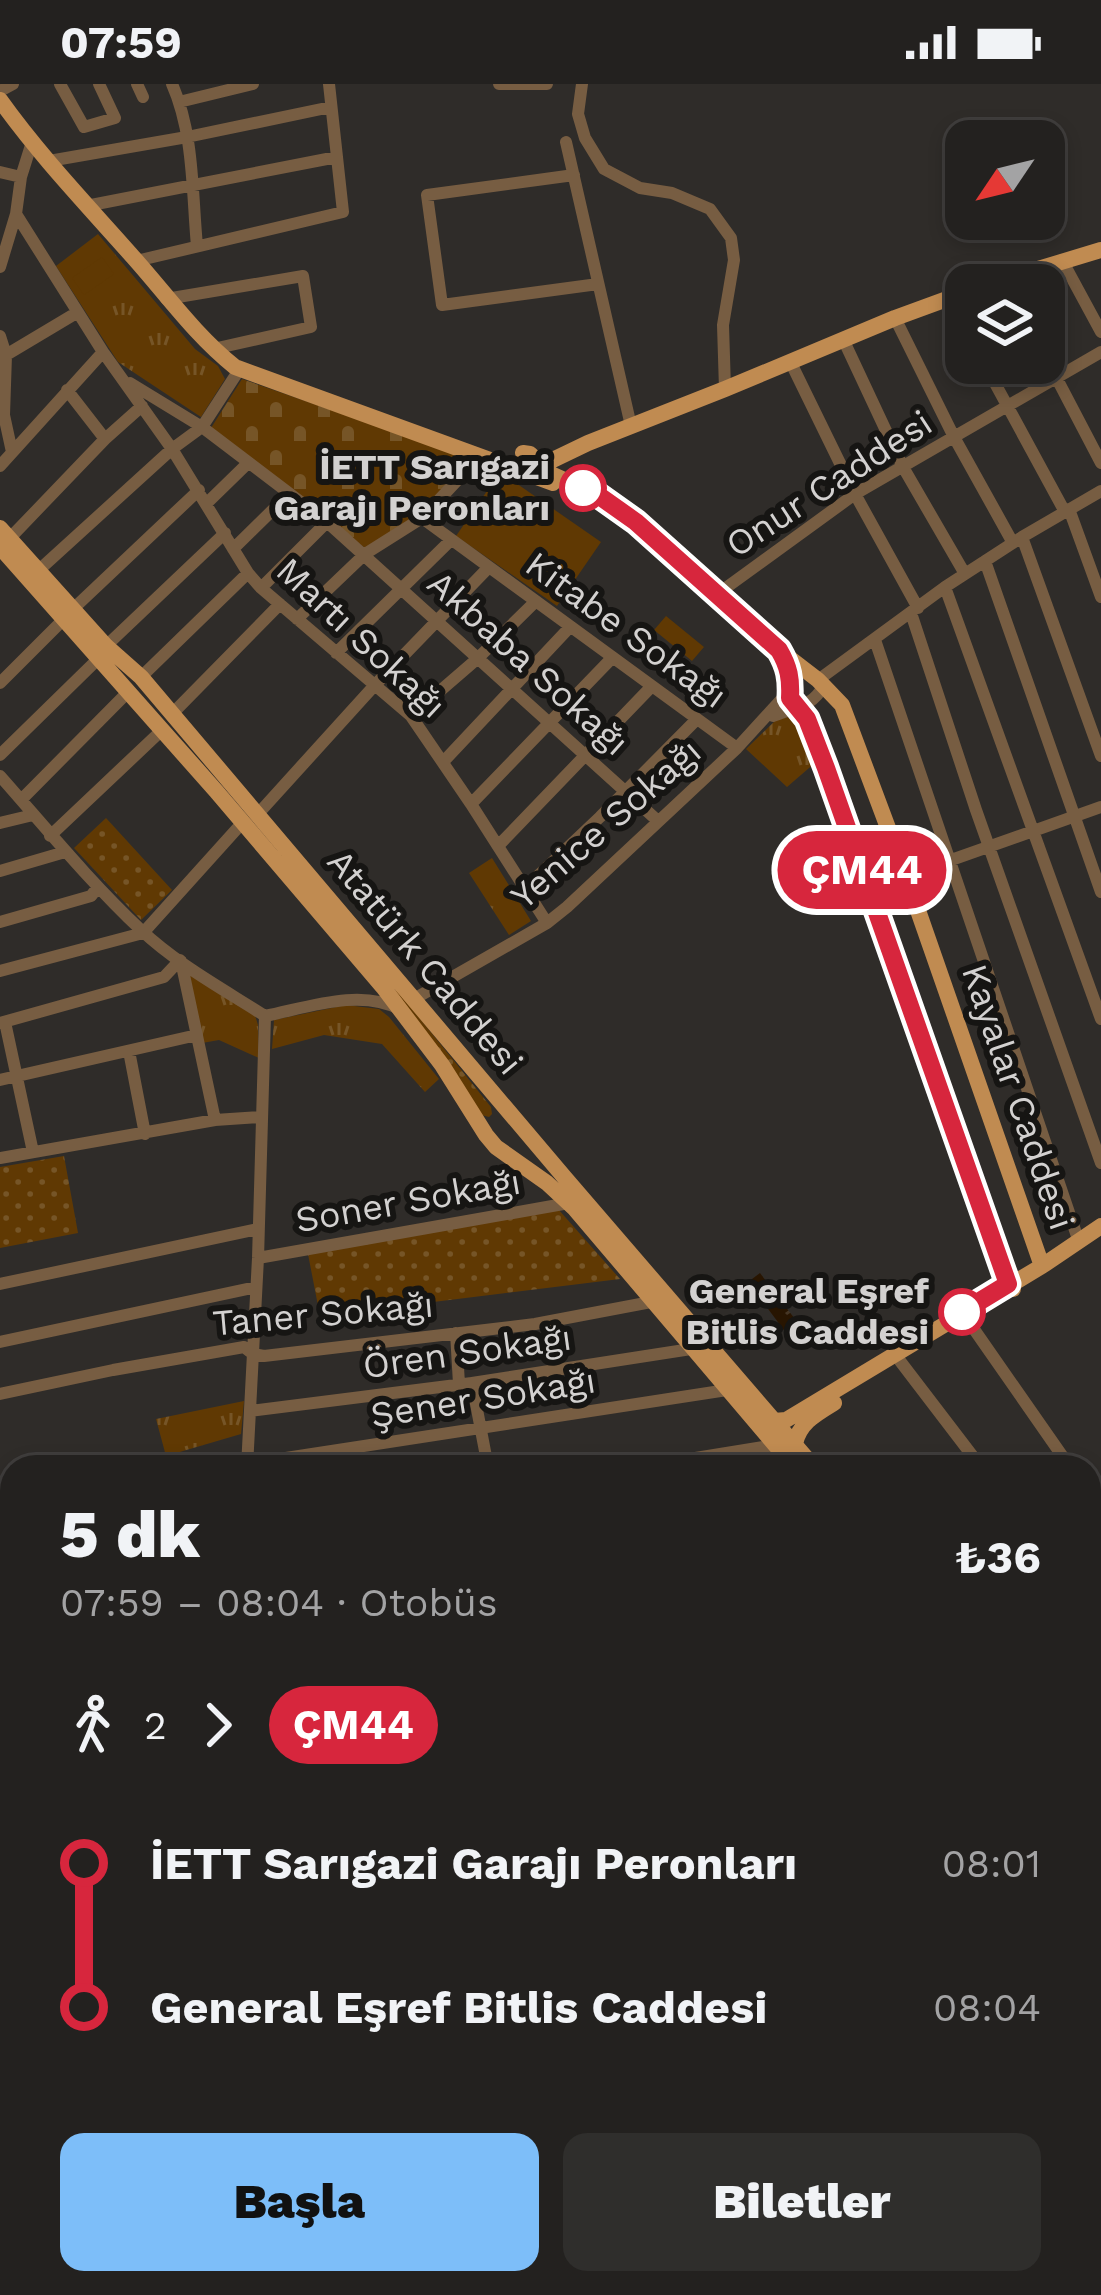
<!DOCTYPE html>
<html lang="tr">
<head>
<meta charset="utf-8">
<style>
  body { margin:0; font-family:"Work Sans",sans-serif; background:#2f2e2c; color:#f1f3f6; height:100vh; display:flex; flex-direction:column; font-size:45px; white-space:nowrap }
  * { box-sizing:border-box; margin:0 }
  p { font-size:39px; color:#a3a3a4 }
  .icon { flex:none; width:66px; height:66px; fill:none; stroke:currentColor; stroke-width:2; stroke-linecap:round; stroke-linejoin:round }
  .map { position:relative; flex:1; overflow:hidden }
  .details { position:absolute; left:0px; top:1371px; width:1101px; height:840px; display:flex; flex-direction:column; background:#23211f; border-radius:36px 36px 0 0; box-shadow:0 6px 18px #0003,0 0 0 3px #403e3d }
  .details>* { flex:none }
  .badge { padding:0 24px; border-radius:39px; font-size:42px; line-height:78px }
  .needle { width:78px; rotate:235deg }
  .controls { position:absolute; left:945px; top:36px; display:grid; gap:24px }
  .controls a { display:grid; place-items:center; width:120px; height:120px; border-radius:24px; background:#23211f; box-shadow:0 6px 18px #0003,0 0 0 3px #403e3d; font-size:60px }
  .map>.badge { position:absolute; translate:-50% -50%; box-shadow:0 0 0 6px #fff }
  .legs { display:flex; align-items:center; gap:18px; height:132px; padding:0 60px; font-size:39px }
  .legs p { margin-inline-start:auto }
  .summary { display:flex; align-items:center; justify-content:space-between; height:204px; padding:0 60px }
  h1 { font-size:66px; font-weight:800; line-height:90px }
  .primary-button { display:flex; gap:24px; margin-top:auto; padding:24px 60px }
  .primary-button a { flex:1; height:138px; border-radius:24px; background:#7dbef9; color:#111; font-size:48px; font-weight:800; line-height:138px; text-align:center }
  .primary-button a+a { background:#2f2e2c; color:#f1f3f6 }
  ul { padding:0 60px; list-style:none }
  li { display:flex; align-items:center; gap:42px; height:144px; font-size:45px }
  li i { display:grid; place-items:center; width:18px; height:100%; margin:0 15px; background:currentColor }
  li i::after { content:''; width:30px; height:30px; margin:-15px; border:9px solid; border-radius:50%; background:#23211f }
  li p { margin-inline-start:auto }
  li:first-child i { background:linear-gradient(#0000 50%,currentColor 0) }
  li:last-child i { background:linear-gradient(currentColor 50%,#0000 0) }
  .status { display:flex; justify-content:space-between; align-items:center; height:84px; padding:0 60px; background:#23211f; direction:ltr }
  .status svg { height:33px; fill:currentColor }
  .map>svg:first-child { display:block }
</style>
</head>
<body>
<div class="status"><b>07:59</b><svg viewBox="0 0 49 12"><path d="M0 12V9h3v3zM5 12V6h3v6zM10 12V3h3v9zM15 12V0h3v12zM26 1h20v11H26zM47 4h2v5h-2z"/></svg></div>
<div class="map">
<svg width="1101" height="2211" viewBox="0 0 1101 2211">
  <defs>
    <pattern id="grass-dots" width="8" height="8" patternUnits="userSpaceOnUse" patternTransform="scale(3)"><rect width="8" height="8" fill="#603903"/><path d="M2 2h.1M6 6h.1" fill="none" stroke="#765527" stroke-width="1.8" stroke-linecap="round"/></pattern>
    <pattern id="cemetery-stones" width="16" height="16" patternUnits="userSpaceOnUse" patternTransform="scale(3)"><rect width="16" height="16" fill="#603903"/><path d="M2 7V4a2 2 0 0 1 4 0v3zM10 15v-3a2 2 0 0 1 4 0v3z" fill="#765527"/></pattern>
    <pattern id="park-tufts" width="24" height="20" patternUnits="userSpaceOnUse" patternTransform="scale(3)"><rect width="24" height="20" fill="#603903"/><path d="M3 7l-1-3M5 7V3M7 7l1-3M15 17l-1-3M17 17v-4M19 17l1-3" fill="none" stroke="#765527"/></pattern>
    <pattern id="water-ripples" width="26" height="14" patternUnits="userSpaceOnUse" patternTransform="scale(3)"><rect width="26" height="14" fill="#281501"/><path d="M2 4q2-2 4 0t4 0M15 11q2-2 4 0t4 0" fill="none" stroke="#463625"/></pattern>
  </defs>
  <rect width="100%" height="100%" fill="#2f2c29"/>
  <path fill="url(#grass-dots)" d="M106 734 172 806 141 836 74 764Z
    M397 906 491 1023 492 1030 489 1033 481 1031 393 908Z
    M64 1072 78 1149 0 1164V1083Z
    M558 1125 620 1195 320 1232 308 1170Z"/>
  <path fill="url(#cemetery-stones)" d="M242 295 470 374 420 430 365 464 211 344Z"/>
  <path fill="url(#park-tufts)" d="M98 150 195 265 218 282 225 295 201 333 118 278 56 182Z
    M787 633C806 641 809 661 816 678L787 703 746 665 776 636Z
    M492 774 531 837 509 851 469 789Z
    M183 882 254 928 258 941 259 974 219 956 202 959Z
    M346 921 379 925 389 933 439 995 425 1008 382 960 324 951 272 965 274 936Z
    M244 1317 241 1350 166 1372 156 1335Z"/>
  <path fill="#603903" d="M102 173 114 190 84 211 72 194Z
    M500 388 601 458 557 522 456 452Z
    M666 532 704 563 692 577 654 546Z"/>
  <path fill="url(#water-ripples)" d="M760 1189 804 1247 792 1257 748 1198Z"/>
  <g fill="none" stroke-linecap="round" stroke-linejoin="round">
    <path stroke="#484542" stroke-width="18" stroke-dasharray="18 9" stroke-linecap="butt" d="M235 2199 241 2211
      M255 2199 261 2211"/>
    <path stroke="#775d42" stroke-width="12" d="M60 0 84 43 115 34 99 0
      M137 0 143 13
      M172 0C194 49 192 109 197 162
      M499 0H547
      M582 0 578 30 585 54 604 85 640 104 672 109 710 125 731 154 734 176 723 241 725 305
      M0 7 13 0
      M179 18 253 0
      M566 58 631 342
      M49 77 187 53 331 23
      M0 88 21 93
      M574 91 427 111 442 221 598 200
      M86 122 337 73
      M16 130 103 268 172 365 248 489 261 504 411 632 471 720 547 839
      M1062 176 1101 248
      M136 177 343 128 329 0
      M0 183 16 130 21 93 32 58
      M952 213 966 242
      M166 215 303 192 311 243 213 265
      M895 234 954 353 1013 459
      M0 252 6 271 4 331 12 368
      M843 255 903 383 965 490
      M1044 270 1101 379
      M6 271 78 228
      M790 277 855 410 918 524
      M984 279 1065 428
      M130 299 202 343 327 438 658 737
      M67 306 105 355
      M0 382 103 268
      M207 419 248 379
      M1069 425 1101 513
      M422 434 737 664
      M1022 453 1101 672
      M10 454 105 355 142 322
      M233 465 289 410
      M985 477 1101 808
      M39 486 172 365 202 343 239 286
      M945 503 1101 935
      M261 504 327 438
      M716 511 855 410 1101 268
      M73 525 199 406
      M911 529 976 726 1101 1079
      M297 535 365 470 422 434 481 371
      M875 556 1079 1158
      M106 562 225 449
      M336 569 451 456
      M141 593 248 489
      M818 596 945 503 1022 453 1101 407
      M0 599 63 536
      M171 631 280 520
      M411 632 477 575 536 517
      M773 632C794 623 812 624 824 601
      M0 671 97 576
      M443 678 570 543
      M0 692C46 744 90 798 141 846 177 880 223 905 265 932 306 924 360 904 399 925
      M21 716 127 609
      M471 720 612 574
      M257 731 374 602 489 483
      M0 739 33 731
      M50 752 161 647
      M498 762 652 602
      M0 787 65 768
      M906 792 1101 723
      M525 804 600 733 697 635
      M0 838 91 812 98 803
      M143 849 243 738
      M181 877 215 1036
      M0 887 143 849
      M414 915 547 839 567 823 737 664 790 606
      M5 938 33 1068
      M0 939 164 893 180 876
      M129 967 145 1050
      M0 996 197 951
      M0 1074 215 1036 261 1033
      M258 1174 569 1119
      M0 1200 258 1145
      M962 1228 1070 1383
      M456 1249 459 1300
      M0 1258 256 1203
      M900 1277 981 1383
      M472 1299 488 1383
      M0 1310 113 1286 244 1263 253 1270 264 1272 535 1240 651 1218
      M250 1327 472 1299 691 1265
      M247 1380 727 1306
      M247 1383 258 1174 265 932
      M640 1383 775 1361
      M1089 1410 1101 1427
      M0 1461 12 1457
      M1089 1530 1101 1521
      M0 1631 12 1649
      M0 1861 12 1850
      M1089 1869 1101 1860
      M0 1936 12 1923
      M0 1943 12 1958
      M1089 2005 1101 1975
      M0 2015 12 2004
      M0 2052 12 2063
      M0 2095 12 2085
      M367 2199 379 2211
      M0 2206 4 2211
      M487 2211 502 2199
      M541 2211 555 2199
      M620 2211 629 2207 639 2211
      M657 2211 668 2199
      M701 2211 711 2199
      M766 2211 774 2199
      M897 2211 906 2199
      M1013 2211 1021 2199
      M1100 2211 1101 2209"/>
    <path stroke="#c08b51" stroke-width="16" d="M0 16C40 72 88 122 133 173 167 211 195 251 235 283L553 399
      M985 201 1101 166
      M523 369 530 370 551 390 598 411 636 438 779 566 818 596 842 621 906 792 1042 1182
      M536 384 588 359 725 305 895 234 966 208
      M0 444 106 562 141 593 565 1094 814 1383
      M0 463 216 707 383 903 442 981 486 1051 496 1063 547 1099 575 1125 794 1383
      M783 573 791 594 790 614 807 635 814 653 1008 1200 1013 1205
      M774 1337 786 1336 1042 1182 1101 1142
      M795 1360C799 1339 816 1330 834 1319
      M0 1510H12
      M0 1699 12 1716
      M1089 1737 1101 1757
      M1089 1766 1101 1786
      M0 1784 12 1802
      M1089 2174 1101 2184
      M219 2199 225 2211
      M275 2199 280 2211"/>
    <path stroke="#dd9d56" stroke-width="18" d="M0 1736 12 1752
      M0 1757 12 1775"/>
  </g>
  <g fill="none" stroke-linecap="round" stroke-linejoin="round">
    <defs>
      <path id="line-1" d="M583 404 598 411 636 438 779 566C789 583 791 595 790 614L807 635 826 684 1008 1200 962 1228"/>
    </defs>
    <use href="#line-1" stroke="#fff" stroke-width="27"/>
    <use href="#line-1" stroke="#d7263d" stroke-width="18"/>
  </g>
  <g fill="#fff" stroke="#d7263d" stroke-width="6">
    <circle cx="583" cy="404" r="21"/>
    <circle cx="962" cy="1228" r="21"/>
  </g>
  <g text-anchor="middle" dominant-baseline="central" stroke-width="12" stroke-linejoin="round" paint-order="stroke">
    <g font-size="36" font-weight="bold" fill="#d3d1d0" stroke="#161513" text-anchor="end">
      <text x="550" y="383">İETT Sarıgazi<tspan x="550" dy="41">Garajı Peronları</tspan></text>
      <text x="929" y="1207">General Eşref<tspan x="929" dy="41">Bitlis Caddesi</tspan></text>
    </g>
    <g font-size="36" fill="#d3d1d0" stroke="#161513">
      <text transform="translate(829 400) rotate(-33)">Onur Caddesi</text>
      <text transform="translate(626 546) rotate(36)">Kitabe Sokağı</text>
      <text transform="translate(361 554) rotate(43)">Martı Sokağı</text>
      <text transform="translate(528 579) rotate(42)">Akbaba Sokağı</text>
      <text transform="translate(606 740) rotate(-41)">Yenice Sokağı</text>
      <text transform="translate(425 878) rotate(50)">Atatürk Caddesi</text>
      <text transform="translate(1018 1013) rotate(71)">Kayalar Caddesi</text>
      <text transform="translate(408 1117) rotate(-10)">Soner Sokağı</text>
      <text transform="translate(323 1230) rotate(-5)">Taner Sokağı</text>
      <text transform="translate(467 1268) rotate(-8)">Ören Sokağı</text>
      <text transform="translate(483 1314) rotate(-9)">Şener Sokağı</text>
    </g>
  </g>
</svg>
<div class="controls">
<a><svg class="needle" viewBox="-14 -14 28 28"><path d="M0-13l5 13h-10z" fill="#e53935"/><path d="M0 13l5-13h-10z" fill="#a3a3a4"/></svg></a>
<a><svg class="icon" aria-label="layers" viewBox="0 0 24 24"><path d="M12 4l9 5-9 5-9-5zM3 14l9 5 9-5"/></svg></a>
</div>
<b class="badge" style="left:862px;top:786px;background:#d7263d;color:#fff">ÇM44</b>
<section class="details">
<div class="summary"><div><h1>5 dk</h1><p>07:59 – 08:04 · Otobüs</p></div><b>₺36</b></div>
<div class="legs"><svg class="icon" aria-label="walk" viewBox="0 0 24 24"><circle cx="13" cy="4" r="2"/><path d="M13 8l-2 6 4 7M11 14l-3 7M7 12l3-4h3l4 4"/></svg>2<svg class="icon" aria-label="forward" viewBox="0 0 24 24"><path d="M9 5l7 7-7 7"/></svg><b class="badge" style="background:#d7263d;color:#fff">ÇM44</b></div>
<ul>
<li><i style="color:#d7263d"></i><b>İETT Sarıgazi Garajı Peronları</b><p>08:01</p></li>
<li><i style="color:#d7263d"></i><b>General Eşref Bitlis Caddesi</b><p>08:04</p></li>
</ul>
<div class="primary-button"><a>Başla</a><a>Biletler</a></div>
</section>
</div>
</body>
</html>
